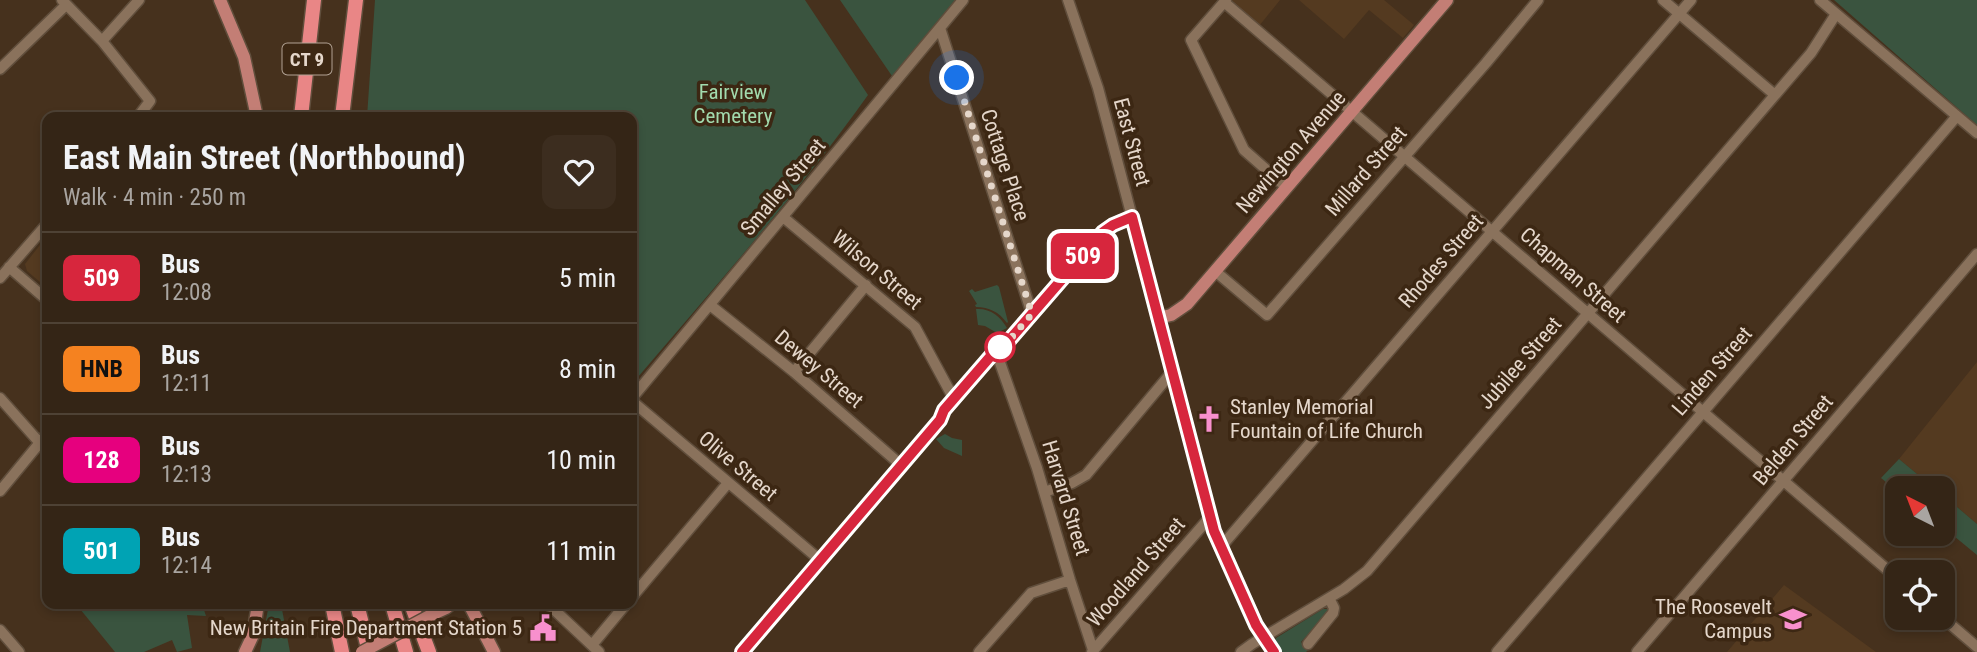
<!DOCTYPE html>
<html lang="en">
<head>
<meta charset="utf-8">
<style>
  body { margin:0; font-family:"Roboto Condensed",sans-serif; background:#3c2d1f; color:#f1f3f6; height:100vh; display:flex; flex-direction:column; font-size:26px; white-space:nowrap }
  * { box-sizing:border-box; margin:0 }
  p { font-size:23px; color:#a9a5a1 }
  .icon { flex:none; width:38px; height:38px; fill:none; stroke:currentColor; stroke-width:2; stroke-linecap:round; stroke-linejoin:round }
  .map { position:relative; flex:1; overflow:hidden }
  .drawer { position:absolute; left:42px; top:112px; width:595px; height:497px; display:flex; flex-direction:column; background:#342516; border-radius:14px; box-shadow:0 4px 10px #0003,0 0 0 2px #4e4235 }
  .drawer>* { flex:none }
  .badge { padding:0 14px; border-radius:10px; font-size:24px; line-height:46px }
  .needle { width:46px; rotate:318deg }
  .buttons { position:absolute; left:1885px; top:476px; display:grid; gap:14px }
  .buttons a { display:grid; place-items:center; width:70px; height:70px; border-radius:14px; background:#342516; box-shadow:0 4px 10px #0003,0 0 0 2px #4e4235; font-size:35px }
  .you { position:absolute; width:35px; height:35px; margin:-18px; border:5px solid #fff; border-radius:50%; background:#1a73e8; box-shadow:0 0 0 10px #1a73e833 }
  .map>.badge { position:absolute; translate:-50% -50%; box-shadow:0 0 0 4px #fff }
  .round { display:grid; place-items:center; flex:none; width:74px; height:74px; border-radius:14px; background:#3c2d1f }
  .head { display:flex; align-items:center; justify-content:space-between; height:119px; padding:0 21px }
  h1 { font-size:33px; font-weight:700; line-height:52px }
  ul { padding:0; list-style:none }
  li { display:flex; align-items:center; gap:21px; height:91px; padding:0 21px; border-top:2px solid #4e4235 }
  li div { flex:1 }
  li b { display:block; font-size:26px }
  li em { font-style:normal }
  li .badge { min-width:77px; font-weight:700; text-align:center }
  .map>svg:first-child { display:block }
</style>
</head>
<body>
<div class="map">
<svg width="1977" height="652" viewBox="0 0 1977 652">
  <rect width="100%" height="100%" fill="#46311d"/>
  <path fill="#543a20" d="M1232 0H1280L1259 26Z
    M1299 0H1384L1414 25 1403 38 1369 10 1344 39Z
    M47 236V288L27 271 25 264Z
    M1977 362V524L1943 495 1942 488H1934L1899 459Z
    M1784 585 1876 652H1727Z"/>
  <path fill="#3a543f" d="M375 0H805L868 95C796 196 713 289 632 384V117H367Z
    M840 0H955L892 76Z
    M1834 0H1977V125Z
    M997 285 999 287 1008 322 1007 323C999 312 989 307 976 307L975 305 977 304 969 291 972 289 975 292Z
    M976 309C990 308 1000 316 1007 328L997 333 985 326 978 325Z
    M945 434 952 438 962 440V456L944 448 936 439Z
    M1899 459 1934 488H1897V491L1881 478Z
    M1943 495 1977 524V555L1943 527Z
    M76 604H202L206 616 187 615 192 648 177 652 172 640 144 652H115Z
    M269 604H281L290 652H260Z
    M1323 609H1327L1328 613 1301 642 1308 650 1306 652H1281L1274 642 1276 638Z"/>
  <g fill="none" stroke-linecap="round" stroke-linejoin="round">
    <defs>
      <path id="minor" d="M62 0 102 41 150 101 138 117
        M1068 0 1098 88 1132 217
        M1226 0 1191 40 1244 150 1286 187
        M1663 0 1775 95
        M1820 0 1977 133
        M1224 2 1897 578
        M940 28 1032 314
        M102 41 139 0
        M0 69 66 5
        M783 217 915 327 954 399
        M9 267 47 300
        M1215 271 1267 315 1486 63 1538 0
        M0 278 47 224
        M710 305 794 372 901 465
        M998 357 1037 468 1070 580 1093 650
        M794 372 866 285
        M0 398 47 451
        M632 398 963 0
        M632 401 820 560
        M0 491 47 434
        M1044 492 1072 483 1086 475 1172 372
        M1220 548 1691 0
        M632 597 728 483
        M548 604 599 652
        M1942 617 1977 647
        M0 630 19 652
        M1308 644 1333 613 1334 608 1329 598
        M592 645 626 604
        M979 652 1031 593 1070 580
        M1092 652 1210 517
        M1241 652 1252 644 1344 589 1367 571 1811 53 1836 14
        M1497 652 1957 116
        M1637 652 1977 254"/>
      <path id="major" d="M220 0 244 57 257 117
        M1158 318 1171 315 1187 304 1447 0
        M469 604 494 652
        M435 613 446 608 451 604
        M245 652 253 635 258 604
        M742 652 940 420 943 412 996 350 1005 345 1103 232 1113 225 1132 217 1214 531 1258 628 1274 652"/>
      <path id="highway" d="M301 117 314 0
        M342 117 356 0
        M332 604 342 652
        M357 604 369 652
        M392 604 406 652
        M411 604 429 652"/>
    </defs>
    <use href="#minor" stroke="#604e3c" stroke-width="13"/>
    <use href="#major" stroke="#604e3c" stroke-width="15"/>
    <use href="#highway" stroke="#604e3c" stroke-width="17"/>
    <use href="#minor" stroke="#8a725c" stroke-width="10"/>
    <use href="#major" stroke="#c37e75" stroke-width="12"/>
    <use href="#highway" stroke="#e98686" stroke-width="14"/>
    <defs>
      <path id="major-bridge" d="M362 652 435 613"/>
    </defs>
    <use href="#major-bridge" stroke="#604e3c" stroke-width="15" stroke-linecap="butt"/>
    <use href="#major-bridge" stroke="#c37e75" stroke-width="12"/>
  </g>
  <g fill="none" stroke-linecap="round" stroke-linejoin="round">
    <defs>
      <path id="line" d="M742 652 940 420 944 410 996 350 1005 345 1103 232 1113 225 1132 217 1214 531 1256 625 1274 652"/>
    </defs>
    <use href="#line" stroke="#fff" stroke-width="16"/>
    <use href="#line" stroke="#d7263d" stroke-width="10"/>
    <path stroke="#e5d7cb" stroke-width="7" stroke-dasharray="0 12.6" d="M957 78 1032 314 1005 345 1000 347"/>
  </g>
  <defs>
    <symbol id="church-bare" viewBox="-9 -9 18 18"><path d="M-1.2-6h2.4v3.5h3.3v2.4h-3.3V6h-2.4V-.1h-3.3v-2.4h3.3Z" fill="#f890cd" stroke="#3c2713" stroke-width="2.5" paint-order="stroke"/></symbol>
    <symbol id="school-bare" viewBox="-9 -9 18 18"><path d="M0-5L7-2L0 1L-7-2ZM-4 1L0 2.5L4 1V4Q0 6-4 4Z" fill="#f890cd" stroke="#3c2713" stroke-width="2.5" paint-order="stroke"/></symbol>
    <symbol id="civic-bare" viewBox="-9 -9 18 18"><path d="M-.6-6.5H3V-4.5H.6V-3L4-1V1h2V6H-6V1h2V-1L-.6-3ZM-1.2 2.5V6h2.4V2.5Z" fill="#f890cd" stroke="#3c2713" stroke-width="2.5" paint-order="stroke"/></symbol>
  </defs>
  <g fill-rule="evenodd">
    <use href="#church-bare" x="1190" y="400" width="38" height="38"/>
    <use href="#school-bare" x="1774" y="600" width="38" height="38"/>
    <use href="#civic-bare" x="524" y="609" width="38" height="38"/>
  </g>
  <circle fill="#fff" stroke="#d7263d" stroke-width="3.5" cx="1000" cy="347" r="14"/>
  <g text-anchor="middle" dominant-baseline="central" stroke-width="7" stroke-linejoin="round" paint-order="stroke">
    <rect fill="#3c2713" stroke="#b2a294" stroke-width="2" x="282.5" y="43.5" width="49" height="31" rx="5"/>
    <g font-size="19" font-weight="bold" fill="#e5d7cb">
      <text x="307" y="59">CT 9</text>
    </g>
    <g font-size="21" fill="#a2daad" stroke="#3c2713">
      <text x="733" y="92">Fairview<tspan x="733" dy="24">Cemetery</tspan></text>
    </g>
    <g font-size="21" fill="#e5d7cb" stroke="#3c2713">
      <text transform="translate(1132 142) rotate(75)">East Street</text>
      <text transform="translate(1291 152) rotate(-49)">Newington Avenue</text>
      <text transform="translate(1005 165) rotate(72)">Cottage Place</text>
      <text transform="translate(1366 171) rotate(-49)">Millard Street</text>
      <text transform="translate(783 187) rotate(-50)">Smalley Street</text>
      <text transform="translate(1441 261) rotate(-49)">Rhodes Street</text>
      <text transform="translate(877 270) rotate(40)">Wilson Street</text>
      <text transform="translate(1573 275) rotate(41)">Chapman Street</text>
      <text transform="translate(1520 363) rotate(-49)">Jubilee Street</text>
      <text transform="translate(819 369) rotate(40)">Dewey Street</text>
      <text transform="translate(1712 371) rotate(-49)">Linden Street</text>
      <text transform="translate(1793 440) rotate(-50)">Belden Street</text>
      <text transform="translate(738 466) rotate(40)">Olive Street</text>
      <text transform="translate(1066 498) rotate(73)">Harvard Street</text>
      <text transform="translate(1136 572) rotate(-49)">Woodland Street</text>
    </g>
    <g font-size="21" fill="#e5d7cb" stroke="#3c2713" text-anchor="end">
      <text x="1230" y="407" text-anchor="start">Stanley Memorial<tspan x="1230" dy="24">Fountain of Life Church</tspan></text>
      <text x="1772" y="607">The Roosevelt<tspan x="1772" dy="24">Campus</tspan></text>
      <text x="522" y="628">New Britain Fire Department Station 5</text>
    </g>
  </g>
</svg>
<div class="buttons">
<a><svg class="needle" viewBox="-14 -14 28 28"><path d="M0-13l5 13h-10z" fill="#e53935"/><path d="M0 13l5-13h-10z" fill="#a9a5a1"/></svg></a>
<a><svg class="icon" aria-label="locate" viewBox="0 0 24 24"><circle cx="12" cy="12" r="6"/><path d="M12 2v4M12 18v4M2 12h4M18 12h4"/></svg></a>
</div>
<div class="you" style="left:957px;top:78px"></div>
<b class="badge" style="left:1083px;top:256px;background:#d7263d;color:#fff">509</b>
<section class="drawer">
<div class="head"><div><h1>East Main Street (Northbound)</h1><p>Walk · 4 min · 250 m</p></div><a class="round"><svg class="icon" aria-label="heart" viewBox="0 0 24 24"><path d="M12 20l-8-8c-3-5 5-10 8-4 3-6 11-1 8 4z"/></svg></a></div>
<ul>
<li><span class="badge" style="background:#d7263d;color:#fff">509</span><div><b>Bus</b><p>12:08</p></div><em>5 min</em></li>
<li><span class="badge" style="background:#f58220;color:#111">HNB</span><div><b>Bus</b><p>12:11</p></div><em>8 min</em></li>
<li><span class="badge" style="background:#e6007e;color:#fff">128</span><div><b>Bus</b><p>12:13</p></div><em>10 min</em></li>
<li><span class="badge" style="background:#00a3b4;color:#fff">501</span><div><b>Bus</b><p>12:14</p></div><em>11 min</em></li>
</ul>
</section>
</div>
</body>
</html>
